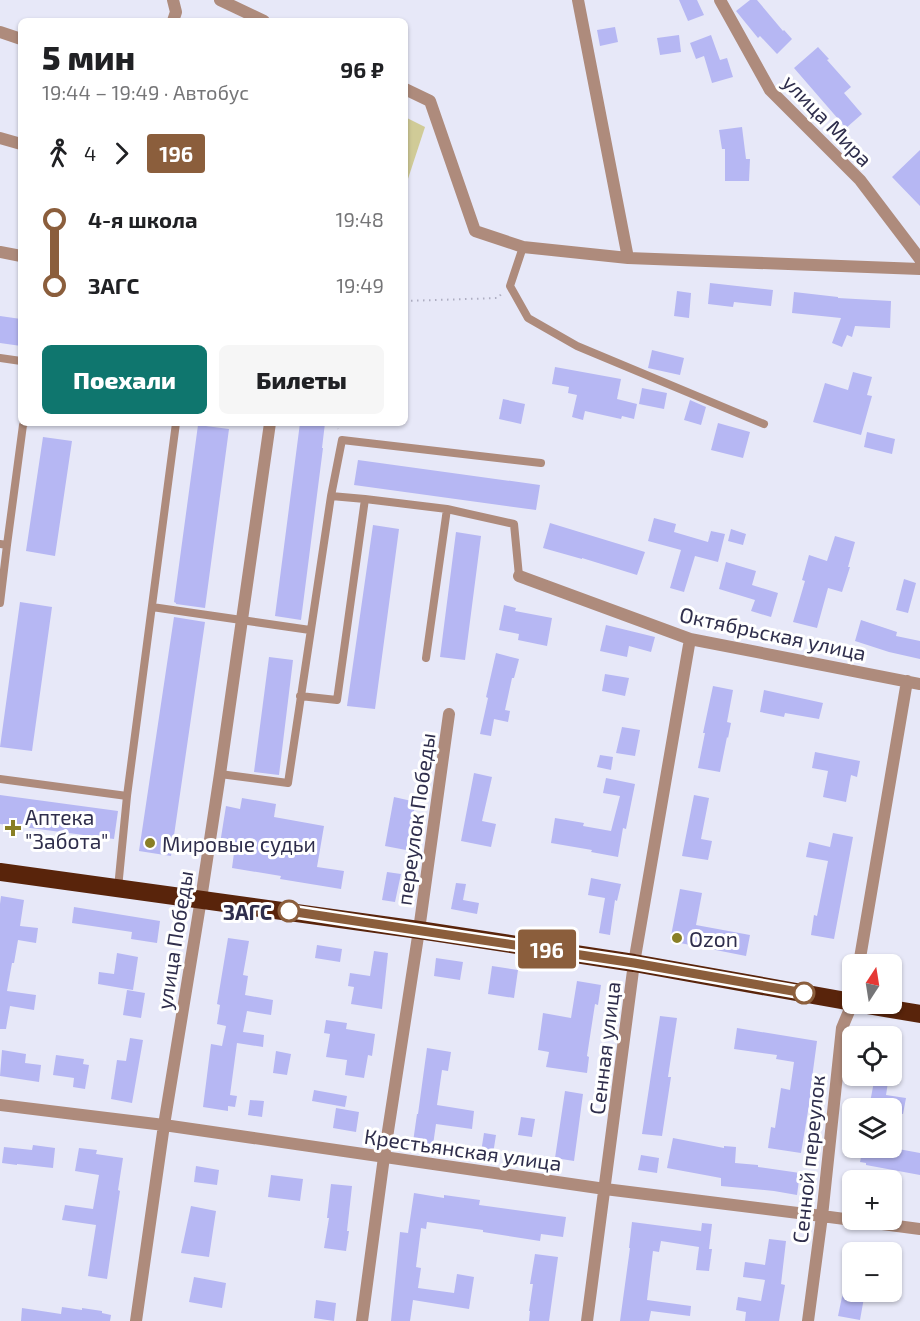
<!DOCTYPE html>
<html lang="ru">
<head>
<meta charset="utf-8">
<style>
  body { margin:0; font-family:"Exo 2",sans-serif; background:#f6f6f6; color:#202124; height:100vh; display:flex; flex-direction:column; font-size:22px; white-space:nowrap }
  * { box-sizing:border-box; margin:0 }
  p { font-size:20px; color:#757577 }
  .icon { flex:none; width:33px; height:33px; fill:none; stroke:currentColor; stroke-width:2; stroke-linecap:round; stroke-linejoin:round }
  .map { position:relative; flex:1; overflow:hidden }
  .details { position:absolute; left:18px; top:18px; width:390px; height:408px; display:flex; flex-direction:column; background:#fff; border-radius:9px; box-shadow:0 2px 4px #0004 }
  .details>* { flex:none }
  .badge { padding:0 12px; border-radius:4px; font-size:21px; line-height:39px }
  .needle { width:39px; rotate:12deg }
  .controls { position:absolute; left:842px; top:954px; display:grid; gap:12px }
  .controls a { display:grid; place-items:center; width:60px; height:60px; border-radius:9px; background:#fff; box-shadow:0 2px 4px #0004; font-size:30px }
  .map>.badge { position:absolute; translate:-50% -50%; box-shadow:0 0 0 3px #fff }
  .legs { display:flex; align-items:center; gap:9px; height:66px; padding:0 24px; font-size:20px }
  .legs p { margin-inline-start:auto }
  .summary { display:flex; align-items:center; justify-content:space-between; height:102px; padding:0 24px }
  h1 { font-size:33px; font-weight:800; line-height:45px }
  .cta { display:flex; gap:12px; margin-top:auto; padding:12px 24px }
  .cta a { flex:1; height:69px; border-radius:9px; background:#0f766e; color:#fff; font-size:24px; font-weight:800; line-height:69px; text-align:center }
  .cta a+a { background:#f6f6f6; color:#202124 }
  ul { padding:0 24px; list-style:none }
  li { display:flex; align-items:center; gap:21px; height:66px; font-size:22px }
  li i { display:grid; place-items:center; width:9px; height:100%; margin:0 8px; background:currentColor }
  li i::after { content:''; width:15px; height:15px; margin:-8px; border:4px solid; border-radius:50%; background:#fff }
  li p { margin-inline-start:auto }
  li:first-child i { background:linear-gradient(#0000 50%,currentColor 0) }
  li:last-child i { background:linear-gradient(currentColor 50%,#0000 0) }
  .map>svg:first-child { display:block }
</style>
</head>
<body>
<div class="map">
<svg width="920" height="1321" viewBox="0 0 920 1321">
  <rect width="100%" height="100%" fill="#e7e8f8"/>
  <path fill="#d0cb97" d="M405 117 425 127 405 188Z"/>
  <path fill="#b6b7f3" d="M679 0H697L704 15 688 21Z
    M750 0H757L783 31 784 30 792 39 777 54 760 36 758 38 736 11Z
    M615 27 618 42 600 46 597 30Z
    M679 35 681 52 660 55 657 38Z
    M711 35 720 60 727 58 733 77 712 83 704 56 696 59 690 43Z
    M818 47 829 59 827 60 851 87 844 93 862 114 846 128 794 68Z
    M742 127 746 159H750L749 181H725V149H722L719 130Z
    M920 150V206L892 177Z
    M710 283 773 290 771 306 734 302 733 307 708 304Z
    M677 291 691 293 689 318 674 316Z
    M794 292 838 297V298L891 301 890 328 855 326 852 337 847 335 842 347 832 343 841 318 792 313Z
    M0 316 21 319V346L0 343Z
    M652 350 684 358 680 375 648 368Z
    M555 367 621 379 617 399 637 404 634 419 622 416 621 419 585 411 583 420 572 417 577 395 568 393 569 387 552 384Z
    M853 372 872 377 867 395 872 396 861 435 813 422 825 383 848 390Z
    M642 388 667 393 664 409 639 404Z
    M503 399 525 404 521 424 499 419Z
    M690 400 706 407 701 425 684 420Z
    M300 423H325L322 448H323L301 620 275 616Z
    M718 423 750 432 743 458 711 450Z
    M198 425 229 429 205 608 176 604V603L174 602Z
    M867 432 895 439 892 454 864 447Z
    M43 437 72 441 55 556 26 551Z
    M358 460 540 485 536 510 354 485Z
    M654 518 676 524 674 532 708 542 711 531 725 534 718 562 695 556 684 592 670 588 681 550 648 541Z
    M550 523 645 552 637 575 582 558V559L543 548Z
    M373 525 399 529 375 709 347 706Z
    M731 529 746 534 743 545 728 541Z
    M456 532 481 536 465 660 440 657Z
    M835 536 855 542 848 567H850L842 592 828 588 817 628 793 622 805 581 802 580 809 555 827 561Z
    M726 562 756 571 752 585 778 593 771 617 751 611 755 600 719 589Z
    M904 579 916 583 908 613 896 610Z
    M20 602 52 607 32 751 0 747Z
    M504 605 516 608 515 611 552 618 547 646 518 640 519 634 499 630Z
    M174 617 205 622 171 856 139 851Z
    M861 620 897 632 896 636 920 641V659L889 652 855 641Z
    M606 625 655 637 651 652 629 646 627 657 600 651Z
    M496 653 519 659 514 678H512L505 710 510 711 508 722 494 719 491 736 480 734 488 698 486 697Z
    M269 657 293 660 279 775 254 772Z
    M605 674 629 678 625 696 602 691Z
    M713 686 733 690 727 722 731 723 728 738 727 737 720 772 698 768 705 733H703Z
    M764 690 823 703 819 719 785 713 784 717 760 712Z
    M622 727 640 730 635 756 616 753Z
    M815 752 860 761 857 777 851 775 846 802 823 797 828 771 812 768Z
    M600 755 613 757 611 770 597 767Z
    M474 773 492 777 482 821 496 824 491 847 461 841Z
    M606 778 635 784 626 829 623 828 618 857 591 852 592 850 551 843 555 818 584 823 583 826 611 831 620 796 603 793Z
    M0 795 118 811 114 839 0 824Z
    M694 795 709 798 701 839 712 841 708 860 682 856Z
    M394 797 416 802 409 833H410L406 850 385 846Z
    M242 798 276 804 274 817 324 826 317 867 344 871 341 889 280 879 281 876 232 868 234 853 219 850 226 806 240 809Z
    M833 833 853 837 834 939 811 935 814 915 817 916 828 861 806 857 809 842 830 847Z
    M387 872 401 874 395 902 382 900Z
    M591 878 621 884 617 901 615 900 610 935 599 933 605 898 588 895Z
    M456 883 466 884 463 900 479 903 477 914 451 909Z
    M680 889 702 893 696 925 750 935 746 956 670 941Z
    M1 896 24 900 20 926 38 928 36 943 18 940 14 963H12L7 991 36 995 34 1010 10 1006 6 1029H0V904Z
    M74 907 160 921 157 943 131 939 132 932 72 923Z
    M228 938 249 941 243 975 248 976 245 995 273 1000 271 1015 247 1011 243 1032 264 1035 263 1047 237 1043 230 1095 237 1096 235 1107 228 1106V1111L203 1107 211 1044 222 1046 226 1026 217 1024 220 1005 217 1004Z
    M317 945 342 949 340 962 315 958Z
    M374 951 388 953 382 1009 351 1004 354 987 348 986 350 973 370 976Z
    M117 953 138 957 133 990 98 984 99 972 114 974Z
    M436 958 463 962 460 980 434 976Z
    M492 966 518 970 514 998 488 994Z
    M577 981 601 985 598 1005 595 1004 587 1056 589 1057 587 1073 546 1067 549 1052 538 1050 543 1013 571 1018Z
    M127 990 145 993 141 1018 123 1015Z
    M660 1016 677 1018 668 1077H671L662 1136 642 1134Z
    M326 1020 347 1023 346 1029 375 1034 372 1056 368 1055 364 1078 345 1075 347 1060 326 1057 330 1034 324 1033Z
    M737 1028 817 1041 810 1093H811L801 1153 768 1148 771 1127 775 1128 781 1088 790 1090 794 1062 776 1059 777 1055 734 1049Z
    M130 1038 143 1040 132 1103 111 1099 117 1060 126 1061Z
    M427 1048 451 1052 448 1071 442 1070 437 1105 474 1111 472 1129 436 1124 433 1145 413 1142 417 1114H418Z
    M2 1050 26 1054 25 1063 41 1065 39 1082 0 1076Z
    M276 1051 291 1054 287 1075 273 1073Z
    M56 1055 84 1059 83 1064 89 1065 85 1089 73 1087 74 1078 53 1075Z
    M875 1076H889L886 1095 906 1098 903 1114 891 1112V1108H869Z
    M314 1090 347 1096 345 1107 312 1101Z
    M565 1091 583 1094 574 1161 555 1158Z
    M250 1100 264 1101 262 1117 248 1115Z
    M336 1108 359 1112 356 1132 333 1128Z
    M521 1117 535 1119 532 1137 518 1135Z
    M484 1133 496 1135 493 1154 481 1152Z
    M673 1138 724 1148V1146L736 1147 735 1163 758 1165V1167L800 1173 797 1195 774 1191 721 1186V1178L667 1168Z
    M33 1145 55 1148 53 1168 17 1164V1165L2 1163 4 1147 32 1150Z
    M79 1148 97 1150 96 1154 123 1158 118 1190 120 1191 107 1279 88 1276 96 1225 62 1220 65 1205 93 1209 99 1175 75 1171Z
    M863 1148H893L920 1153V1175L866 1165V1163L860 1162Z
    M641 1155 659 1158 657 1173 638 1170Z
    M196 1166 219 1170 217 1185 194 1182Z
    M271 1175 303 1179 300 1201 268 1197Z
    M331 1184 352 1186 347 1231H349L346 1251 324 1248 329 1218H327Z
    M414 1193 444 1198V1195L480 1200 479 1205 566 1217 563 1237 541 1234 540 1241 483 1232V1230L427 1222 426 1229 421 1228 416 1267 421 1268 418 1288 454 1293 457 1274 474 1277 469 1309 413 1300 410 1321H391L400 1232 408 1233Z
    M191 1206 216 1211 209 1257 181 1253Z
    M632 1222 701 1231 702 1223 712 1224 709 1249H712L709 1271 696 1270 699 1247 661 1241 659 1252 653 1251 647 1300 691 1306 690 1316 651 1311 649 1321H620L630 1248H629Z
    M769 1239 786 1241 781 1284 785 1285 779 1321H745L746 1312 736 1310 738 1297 761 1301 765 1280 743 1277 745 1262 765 1265Z
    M535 1254 558 1257 549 1321H529L530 1311H529L533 1284H530Z
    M194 1277 226 1283 222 1308 189 1302Z
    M843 1292H865L860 1320 838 1316Z
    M316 1300 336 1303 334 1321 314 1318Z
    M62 1307 82 1310V1308L102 1311V1313L111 1315 110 1321H21L22 1308 61 1314Z"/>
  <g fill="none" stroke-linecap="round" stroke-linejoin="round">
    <path stroke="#aeaec2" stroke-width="2" stroke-dasharray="1.5 4.5" stroke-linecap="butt" d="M405 301 498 298 502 293
      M336 423 338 429"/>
    <path stroke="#ae8b7c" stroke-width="8" d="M523 247 510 286 528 318 577 346 764 424
      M0 358 21 361
      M331 496 365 499
      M0 544 7 545 23 425 25 423
      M0 603 7 545
      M152 607 310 630
      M426 658 447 509
      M300 696 337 700 365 499 447 509 514 524 519 576
      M220 774 288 783 331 496 342 440 541 463
      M0 779 127 796 176 423
      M118 888 127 796"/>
    <path stroke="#ae8b7c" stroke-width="12" d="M173 0 176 12 173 21
      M220 0 264 21
      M578 0 628 258
      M720 0 770 90 860 180 920 259
      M0 32 21 39
      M405 89 430 101 475 231 523 247 628 258 920 269
      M0 138 21 144
      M0 252 21 256
      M519 576 690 639 920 684
      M859 964 907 681
      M0 1105 164 1125 605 1189 822 1216 920 1229
      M136 1321 164 1125 201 899 220 774 270 423
      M362 1321 384 1157 419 930 449 714
      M587 1321 634 963 690 639
      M808 1321 822 1216 842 1028 852 1004"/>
    <path stroke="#59240b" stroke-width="18" d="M0 872 419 930 634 963 852 1002
      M861 1004 920 1014"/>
  </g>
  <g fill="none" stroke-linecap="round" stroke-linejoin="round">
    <defs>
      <path id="line-1" d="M289 911 634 963 804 993"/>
    </defs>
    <use href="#line-1" stroke="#fff" stroke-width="14"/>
    <use href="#line-1" stroke="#8b5e3c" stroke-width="9"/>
  </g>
  <g fill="#897f26" stroke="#fff" stroke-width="2">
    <path d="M10 819h6v6h6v6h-6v6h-6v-6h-6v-6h6z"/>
    <circle cx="150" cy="843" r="6"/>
    <circle cx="677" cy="938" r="6"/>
  </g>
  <g fill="#fff" stroke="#8b5e3c" stroke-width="3">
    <circle cx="289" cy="911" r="10"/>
    <circle cx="804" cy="993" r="10"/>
  </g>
  <g text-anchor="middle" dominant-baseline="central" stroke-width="6" stroke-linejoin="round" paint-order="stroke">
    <g font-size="21" fill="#2f2e4c" stroke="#fff">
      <text transform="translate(828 120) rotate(46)">улица Мира</text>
      <text transform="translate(773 633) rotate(12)">Октябрьская улица</text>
      <text transform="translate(415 819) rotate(-82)">переулок Победы</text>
      <text transform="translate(174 940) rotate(-81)">улица Победы</text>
      <text transform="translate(604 1048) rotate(-83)">Сенная улица</text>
      <text transform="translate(463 1149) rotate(8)">Крестьянская улица</text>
      <text transform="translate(808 1159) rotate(-84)">Сенной переулок</text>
    </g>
    <g font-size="21" fill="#2f2e4c" stroke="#fff" text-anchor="start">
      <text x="25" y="816">Аптека<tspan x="25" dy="24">"Забота"</tspan></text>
      <text x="162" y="843">Мировые судьи</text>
      <text x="689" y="938">Ozon</text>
    </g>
    <g font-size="21" font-weight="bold" fill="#2f2e4c" stroke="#fff" text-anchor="end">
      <text x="272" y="911">ЗАГС</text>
    </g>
  </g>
</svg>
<div class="controls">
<a><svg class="needle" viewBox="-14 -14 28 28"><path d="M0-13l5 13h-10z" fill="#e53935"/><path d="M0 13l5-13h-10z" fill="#757577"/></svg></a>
<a><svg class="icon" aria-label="locate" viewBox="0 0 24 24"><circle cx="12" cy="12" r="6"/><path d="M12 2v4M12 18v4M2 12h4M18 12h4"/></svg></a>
<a><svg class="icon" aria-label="layers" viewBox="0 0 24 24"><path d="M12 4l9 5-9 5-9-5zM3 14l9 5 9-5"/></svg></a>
<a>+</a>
<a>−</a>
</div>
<b class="badge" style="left:547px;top:949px;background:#8b5e3c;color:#fff">196</b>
<section class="details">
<div class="summary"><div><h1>5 мин</h1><p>19:44 – 19:49 · Автобус</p></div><b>96 ₽</b></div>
<div class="legs"><svg class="icon" aria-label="walk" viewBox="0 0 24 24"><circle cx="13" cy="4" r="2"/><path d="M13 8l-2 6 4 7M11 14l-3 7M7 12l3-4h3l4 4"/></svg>4<svg class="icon" aria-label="forward" viewBox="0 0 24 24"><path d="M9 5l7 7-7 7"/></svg><b class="badge" style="background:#8b5e3c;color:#fff">196</b></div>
<ul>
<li><i style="color:#8b5e3c"></i><b>4-я школа</b><p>19:48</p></li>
<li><i style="color:#8b5e3c"></i><b>ЗАГС</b><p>19:49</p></li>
</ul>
<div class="cta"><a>Поехали</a><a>Билеты</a></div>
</section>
</div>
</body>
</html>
